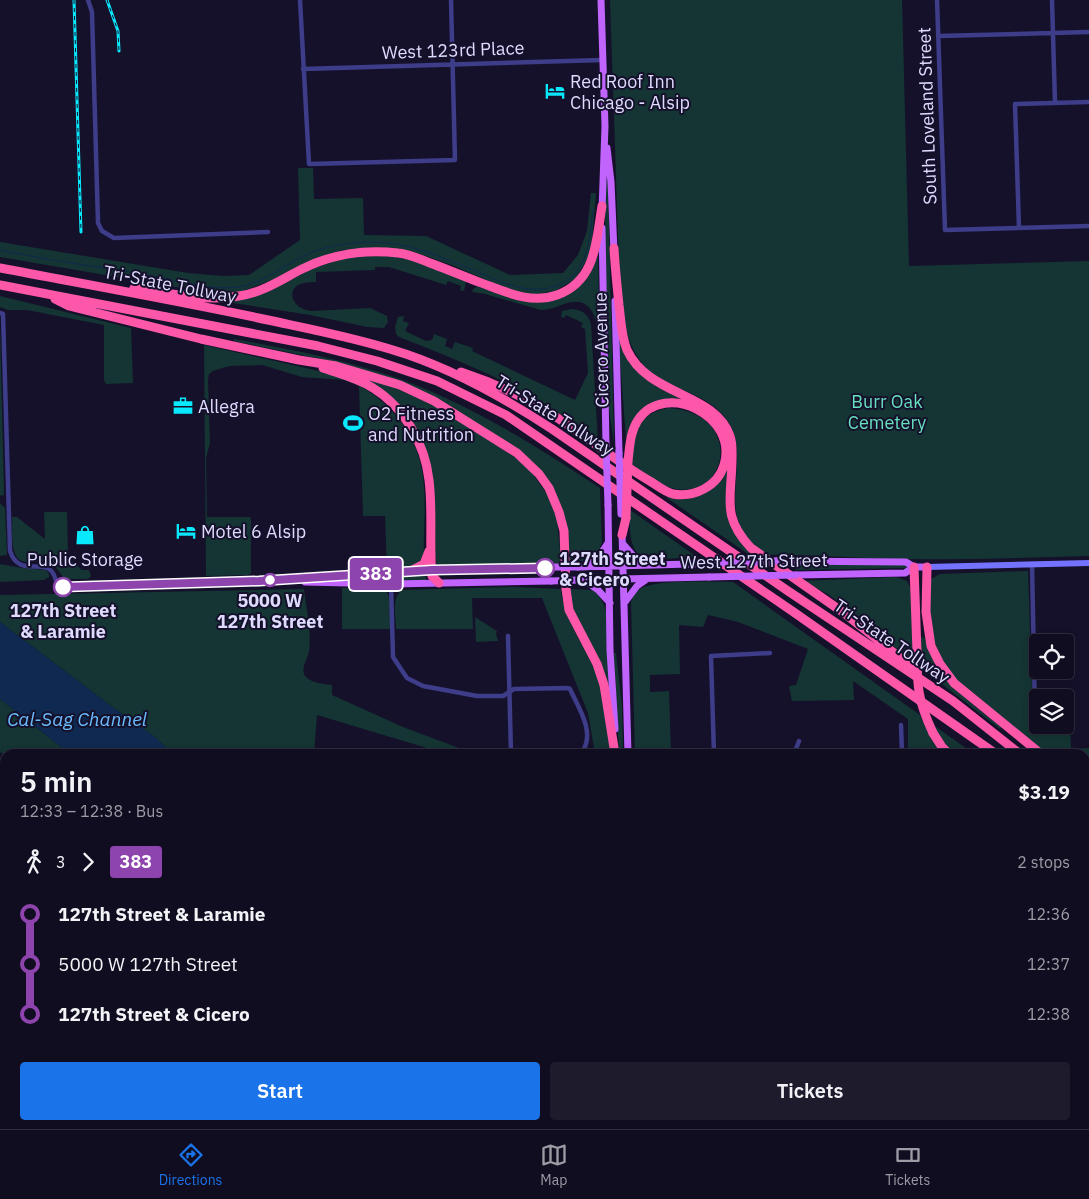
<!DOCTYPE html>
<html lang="en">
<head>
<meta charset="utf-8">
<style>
  body { margin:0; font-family:"IBM Plex Sans",sans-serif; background:#1e1b2d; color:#f1f3f6; height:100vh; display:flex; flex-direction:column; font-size:19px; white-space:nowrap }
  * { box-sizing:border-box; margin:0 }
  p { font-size:16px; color:#9c9ca5 }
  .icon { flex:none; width:28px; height:28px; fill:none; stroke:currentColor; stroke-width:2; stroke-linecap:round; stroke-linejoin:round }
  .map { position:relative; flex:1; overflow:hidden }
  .panel { position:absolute; left:0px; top:749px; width:1090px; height:381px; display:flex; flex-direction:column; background:#100d20; border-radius:15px 15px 0 0; box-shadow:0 2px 8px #0003,0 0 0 1px #302d3e }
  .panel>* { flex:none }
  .badge { padding:0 10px; border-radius:4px; font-size:18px; line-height:32px }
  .tools { position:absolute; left:1029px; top:634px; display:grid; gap:10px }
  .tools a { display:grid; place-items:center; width:45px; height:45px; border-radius:5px; background:#100d20; box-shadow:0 2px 8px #0003,0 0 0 1px #302d3e; font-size:25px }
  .map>.badge { position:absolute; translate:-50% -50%; box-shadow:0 0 0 2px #fff }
  .legs { display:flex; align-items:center; gap:8px; height:55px; padding:0 20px; font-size:16px }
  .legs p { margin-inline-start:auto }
  .overview { display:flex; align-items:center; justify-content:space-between; height:85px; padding:0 20px }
  h1 { font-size:28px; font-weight:600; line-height:38px }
  .cta { display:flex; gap:10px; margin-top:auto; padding:10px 20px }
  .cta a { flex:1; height:58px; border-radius:5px; background:#1a73e8; color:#fff; font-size:20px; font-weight:600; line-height:58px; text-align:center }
  .cta a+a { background:#1e1b2d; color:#f1f3f6 }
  ul { padding:0 20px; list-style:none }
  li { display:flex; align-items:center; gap:18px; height:50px; font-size:19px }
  li i { display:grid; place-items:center; width:8px; height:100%; margin:0 6px; background:currentColor }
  li i::after { content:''; width:12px; height:12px; margin:-6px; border:4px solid; border-radius:50%; background:#100d20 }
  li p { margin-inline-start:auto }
  li:first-child i { background:linear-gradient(#0000 50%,currentColor 0) }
  li:last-child i { background:linear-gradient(currentColor 50%,#0000 0) }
  .tabs { display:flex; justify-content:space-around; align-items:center; height:70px; border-top:1px solid #302d3e; background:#100d20; font-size:14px; color:#9c9ca5 }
  .tabs a { display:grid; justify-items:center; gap:2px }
  .tabs .on { color:#1a73e8 }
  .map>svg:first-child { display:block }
</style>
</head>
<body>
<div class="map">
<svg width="1089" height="1129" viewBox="0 0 1089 1129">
  <rect width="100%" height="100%" fill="#15112b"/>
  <path fill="#143533" d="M610 0H902L909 266 1089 261V556C1016 558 942 561 868 558 834 557 800 554 765 555 759 550 751 544 746 537 721 503 750 458 729 423 720 408 705 400 690 393 678 388 666 384 656 376 629 357 623 325 620 295Z
    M298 168H313L314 199 363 198 364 235 426 236 510 275 563 273 578 255 587 231 591 193H596L591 254 575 279 555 291 531 295 507 289 452 265 414 252 379 248 342 250 302 265 267 282 239 292 199 291 0 257V242L188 273 223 276 249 275 300 240Z
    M605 181H608L614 444 606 387Z
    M598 255 600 350C598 331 598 295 567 303 558 306 550 310 541 310L485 294 472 292 474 288 480 286 514 299 531 302 550 301 591 270Z
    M356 256H387L414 260 466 281 464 291 460 290 461 286 448 281 446 285 389 267H375V270L316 272V282C312 282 307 282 304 283 285 287 290 308 311 311L370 308 387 316 388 322 384 328 367 327 310 315 227 302 228 300 279 286 309 270 332 262Z
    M0 296 131 328 133 383 106 384 104 380V325L27 310H8L0 307Z
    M572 309C583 310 589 315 591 325L598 440C573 422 547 405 520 390 481 369 440 353 399 337L396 334 395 327 398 317 404 316 403 321 409 323 405 331 426 341 432 340 434 334 447 339 445 346 452 349 455 342 473 348 472 351 575 400 588 373 585 329 581 327 583 323 566 315 564 318 561 317 562 311Z
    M0 326 4 493 3 496 0 495Z
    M618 333 645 378 663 390 685 400H676L634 419 629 429 626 439Z
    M234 339C283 348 332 357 379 372 459 397 530 442 600 488L602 542C596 562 586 561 568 562L566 530 528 459 384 376 335 362 234 341Z
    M204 345 341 376C388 397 421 433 424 487 426 511 423 535 424 560L411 567 387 569 385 516H363L359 386 344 380 302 377 262 365 230 366 222 368 213 371 209 374 208 380 210 443 206 458 207 517H250L251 520V573L248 575 206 576Z
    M365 377 397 388 436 406 515 457 529 469 547 494 557 519 561 563 437 567 419 436 365 379Z
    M669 408C743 413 730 498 676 489 661 487 646 473 632 465 631 436 637 413 669 408Z
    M729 465 733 530 745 548 756 555 751 556 667 498 668 496 691 497Z
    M0 503 5 508 7 555 0 556Z
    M630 510 697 557C649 558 627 573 630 510Z
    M44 512H67L68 558 82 570H89L91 576 88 579H65C60 575 57 565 49 562 42 560 33 563 26 562 8 560 13 530 12 517H17L45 539Z
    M0 564 22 568 46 570 49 574V577L44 580 0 582Z
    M790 565H907V568L797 570Z
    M1028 571 1033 720 1037 722 1038 725H1065V723H1070L1071 749 1089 748V786L1085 783V754H1048L959 683C927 646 929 625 931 579L940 574Z
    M426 574V580L380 581 385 576Z
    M896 577 907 581 911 589 913 661 858 619 857 616 828 594 800 581Z
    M733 582 920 715 931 738 943 754H937L932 748H908V719L853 681 854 700 792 701 789 686 796 685 808 649 738 622 708 615 703 627 679 625 680 674 650 675V692L669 691 671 754H635L631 602C633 596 635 592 640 589 657 579 711 582 733 582Z
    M513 587 561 589C564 622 587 648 598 678 607 702 608 728 610 754H595L588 713 542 598H472L473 629H396C396 617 391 598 402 590Z
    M342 588H382C394 595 390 616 390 629H342Z
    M304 589C306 608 312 633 309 651 308 659 299 670 306 677 312 683 324 684 332 685V695L403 727 475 754H447L317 715 314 754H172L155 737 111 706 0 622V595Z
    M568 589 593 590C600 597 604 602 606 612L610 689 572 607Z
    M475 617 497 631 496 634 498 641 476 642Z
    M924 637C939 682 966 699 1001 727L1000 729 921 668 920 638Z
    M614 653H616L622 706 623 754H619Z
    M0 699 70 754H5V755L0 752Z
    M932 724 974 754H954L943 741Z
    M1085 838 1089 841V886L1085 885Z
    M451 1125H499L496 1129H456Z
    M732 1125H883L891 1129H740Z"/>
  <path fill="#0f2950" d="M0 622 111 706 155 737 172 754H70L0 699Z
    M608 1125H732L740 1129H617Z"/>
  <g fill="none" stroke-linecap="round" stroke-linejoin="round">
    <path stroke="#0f2950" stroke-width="1" d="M0 250C51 261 102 267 153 276 180 281 211 291 238 287 259 284 275 272 293 262 320 245 356 240 387 243 418 246 445 259 473 270 500 281 527 296 556 286 589 274 590 238 593 209"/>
    <path stroke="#3e3d89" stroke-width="4.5" d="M88 0 92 12 98 223 102 231 114 238 268 232
      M300 0 309 164 455 160 451 0
      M937 0 945 230 1089 226
      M1052 0 1055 103
      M938 36 1089 32
      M303 69 603 60
      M1019 228 1015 104 1089 102
      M0 313 3 314 10 551C21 584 53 547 57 587
      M1032 564 1035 715 1038 718
      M391 584 393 657 407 678 423 686 477 696H503L514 689 568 688 570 689C578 707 594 730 584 749
      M508 636 511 754
      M1065 721H1068
      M901 725 902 754
      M714 754 711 656 770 653
      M794 754 799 741
      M1085 893 1089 896
      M1085 989 1089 993
      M1085 1087H1089
      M42 1125V1129
      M94 1125 100 1129
      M890 1125 898 1129"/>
    <path stroke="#7473fe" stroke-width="6" d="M927 567 1089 563
      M0 791 5 795
      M437 1125 442 1129"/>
    <path stroke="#c163fd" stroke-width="7" d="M601 0 605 126 602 210
      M607 148 611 182 614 252
      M602 228 606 445
      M615 301 619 453
      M608 505 610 650 615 729
      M622 532 628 754
      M623 544 636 559 647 564
      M776 561 906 562 914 567H927
      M584 566 599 557 608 543
      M578 567 690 564
      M796 575 905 573 914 567
      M579 580 709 577
      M584 580 598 590 610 603
      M305 582 391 584 551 581
      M57 587 259 581 432 570 551 567
      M625 602 637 586 647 579
      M632 1125 633 1129"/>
    <path stroke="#fd57aa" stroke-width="9" d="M614 248C615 267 617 286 619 305 621 320 621 336 627 350 649 397 715 392 730 436 733 444 732 454 732 462 731 500 722 517 751 548L844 613 914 669
      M0 268C89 285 179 301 268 320 310 329 352 337 393 350 450 367 503 397 552 429L788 591 953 701 1020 754
      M0 285 318 346 377 361 437 381 506 415 795 613 996 754
      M134 288C168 293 205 302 239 296 262 293 282 279 302 269 332 254 364 249 398 253 409 254 420 259 430 263 446 269 461 275 476 281 502 290 529 305 557 295 596 281 596 242 602 206
      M55 299 69 306 201 339 299 360 336 366 400 385 434 401 517 453 539 474 549 488 559 512 564 531 566 589 569 610 597 664 604 685 615 754
      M323 368C340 374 358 378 373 388 404 407 425 444 429 480 433 512 429 544 432 576L439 583
      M461 372C494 383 527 398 556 417 589 438 619 464 653 483 659 487 666 492 673 494 694 498 718 486 724 465 739 416 665 380 638 420 630 432 630 446 628 460
      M622 535 626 518
      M914 567 917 652
      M927 567 926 612 931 646 940 664 954 683 1041 754
      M409 572 424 564 429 551
      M933 733 942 747 949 754
      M1085 790 1089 793
      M1085 799 1089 802
      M1085 817 1089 821
      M1085 834 1089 837"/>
    <defs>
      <path id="rail" d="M74 0 81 232
        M107 0 118 31 119 51"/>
    </defs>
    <use href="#rail" stroke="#09e9fd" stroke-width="3"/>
    <use href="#rail" stroke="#15112b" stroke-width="1" stroke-dasharray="4" stroke-linecap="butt"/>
    <path stroke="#c163fd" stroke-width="7" d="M606 445 608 505
      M619 453 621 514
      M690 564 776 561
      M551 567H578
      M709 577 796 575
      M551 581 579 580"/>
    <path stroke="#fd57aa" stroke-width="9" d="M626 518 628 460
      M917 652C917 687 918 701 933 733"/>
  </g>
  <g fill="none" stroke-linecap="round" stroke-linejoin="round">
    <defs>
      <path id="line-1" d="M63 587 259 581 432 570 545 568"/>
    </defs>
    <use href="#line-1" stroke="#fff" stroke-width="11"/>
    <use href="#line-1" stroke="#8e44ad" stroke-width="8"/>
  </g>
  <defs>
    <symbol id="hotel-bare" viewBox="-9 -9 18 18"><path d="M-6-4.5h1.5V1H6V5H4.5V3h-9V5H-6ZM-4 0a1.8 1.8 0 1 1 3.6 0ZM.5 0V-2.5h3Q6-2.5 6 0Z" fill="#09e9fd" stroke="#15112b" stroke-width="2.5" paint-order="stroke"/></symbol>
    <symbol id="office-bare" viewBox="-9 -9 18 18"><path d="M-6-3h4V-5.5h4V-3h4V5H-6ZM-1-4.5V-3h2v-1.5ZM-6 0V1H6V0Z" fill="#09e9fd" stroke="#15112b" stroke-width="2.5" paint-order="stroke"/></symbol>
    <symbol id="stadium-bare" viewBox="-9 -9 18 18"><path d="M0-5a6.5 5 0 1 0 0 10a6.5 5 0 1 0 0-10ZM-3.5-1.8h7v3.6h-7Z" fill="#09e9fd" stroke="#15112b" stroke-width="2.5" paint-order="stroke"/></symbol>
    <symbol id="shop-bare" viewBox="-9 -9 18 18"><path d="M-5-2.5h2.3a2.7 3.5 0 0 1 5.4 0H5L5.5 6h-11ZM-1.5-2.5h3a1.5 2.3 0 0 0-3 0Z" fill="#09e9fd" stroke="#15112b" stroke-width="2.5" paint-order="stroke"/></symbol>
  </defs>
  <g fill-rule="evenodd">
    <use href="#hotel-bare" x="541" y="77" width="28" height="28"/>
    <use href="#office-bare" x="169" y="392" width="28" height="28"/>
    <use href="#stadium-bare" x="339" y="409" width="28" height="28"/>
    <use href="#hotel-bare" x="172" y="517" width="28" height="28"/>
    <use href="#shop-bare" x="71" y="521" width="28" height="28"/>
  </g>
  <g fill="#fff" stroke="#8e44ad" stroke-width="2.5">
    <circle cx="545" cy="568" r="9"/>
    <circle cx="270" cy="580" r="6"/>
    <circle cx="63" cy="587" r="9"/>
  </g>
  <g text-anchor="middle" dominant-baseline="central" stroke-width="4" stroke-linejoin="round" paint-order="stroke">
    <g font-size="18" fill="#dfdbff" stroke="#15112b">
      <text transform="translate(453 50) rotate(-2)">West 123rd Place</text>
      <text transform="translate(927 116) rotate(-92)">South Loveland Street</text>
      <text transform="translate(170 284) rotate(11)">Tri-State Tollway</text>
      <text transform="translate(601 350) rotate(-91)">Cicero Avenue</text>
      <text transform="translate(555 415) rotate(32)">Tri-State Tollway</text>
      <text transform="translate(754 561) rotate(-1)">West 127th Street</text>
      <text transform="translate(892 641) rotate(34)">Tri-State Tollway</text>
    </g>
    <g font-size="18" fill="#dfdbff" stroke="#15112b" text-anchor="start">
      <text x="570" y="81">Red Roof Inn<tspan x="570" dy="21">Chicago - Alsip</tspan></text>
      <text x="198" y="406">Allegra</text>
      <text x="368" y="413">O2 Fitness<tspan x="368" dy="21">and Nutrition</tspan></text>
      <text x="201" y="531">Motel 6 Alsip</text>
      <text x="85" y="559" text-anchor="middle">Public Storage</text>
    </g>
    <g font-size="18" fill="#66e0bf" stroke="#15112b">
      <text x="887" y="401">Burr Oak<tspan x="887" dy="21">Cemetery</tspan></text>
    </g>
    <g font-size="18" font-weight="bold" fill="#dfdbff" stroke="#15112b">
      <text x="559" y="558" text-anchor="start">127th Street<tspan x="559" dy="21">&amp; Cicero</tspan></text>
      <text x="270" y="600">5000 W<tspan x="270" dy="21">127th Street</tspan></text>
      <text x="63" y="610">127th Street<tspan x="63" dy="21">&amp; Laramie</tspan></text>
    </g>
    <g font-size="19" font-style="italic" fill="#6abcfe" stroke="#15112b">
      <text x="77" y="719">Cal-Sag Channel</text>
    </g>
  </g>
</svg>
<div class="tools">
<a><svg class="icon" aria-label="locate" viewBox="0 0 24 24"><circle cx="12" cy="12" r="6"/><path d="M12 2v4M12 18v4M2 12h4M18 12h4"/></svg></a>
<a><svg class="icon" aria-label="layers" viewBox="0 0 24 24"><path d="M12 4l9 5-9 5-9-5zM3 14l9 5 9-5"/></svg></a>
</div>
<b class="badge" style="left:376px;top:574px;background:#8e44ad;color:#fff">383</b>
<section class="panel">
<div class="overview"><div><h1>5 min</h1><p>12:33 – 12:38 · Bus</p></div><b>$3.19</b></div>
<div class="legs"><svg class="icon" aria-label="walk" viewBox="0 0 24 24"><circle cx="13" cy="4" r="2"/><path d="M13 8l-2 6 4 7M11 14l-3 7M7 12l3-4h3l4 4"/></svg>3<svg class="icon" aria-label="forward" viewBox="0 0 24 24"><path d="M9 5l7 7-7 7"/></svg><b class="badge" style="background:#8e44ad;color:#fff">383</b><p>2 stops</p></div>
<ul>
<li><i style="color:#8e44ad"></i><b>127th Street &amp; Laramie</b><p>12:36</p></li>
<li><i style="color:#8e44ad"></i><span>5000 W 127th Street</span><p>12:37</p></li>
<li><i style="color:#8e44ad"></i><b>127th Street &amp; Cicero</b><p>12:38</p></li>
</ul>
<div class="cta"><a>Start</a><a>Tickets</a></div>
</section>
</div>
<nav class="tabs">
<a class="on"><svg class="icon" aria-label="directions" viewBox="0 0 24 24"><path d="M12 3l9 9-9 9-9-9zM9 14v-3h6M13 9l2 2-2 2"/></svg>Directions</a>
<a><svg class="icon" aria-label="map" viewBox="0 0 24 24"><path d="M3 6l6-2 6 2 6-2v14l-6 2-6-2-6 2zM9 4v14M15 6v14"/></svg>Map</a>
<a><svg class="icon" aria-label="tickets" viewBox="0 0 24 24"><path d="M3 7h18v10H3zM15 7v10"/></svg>Tickets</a>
</nav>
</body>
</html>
